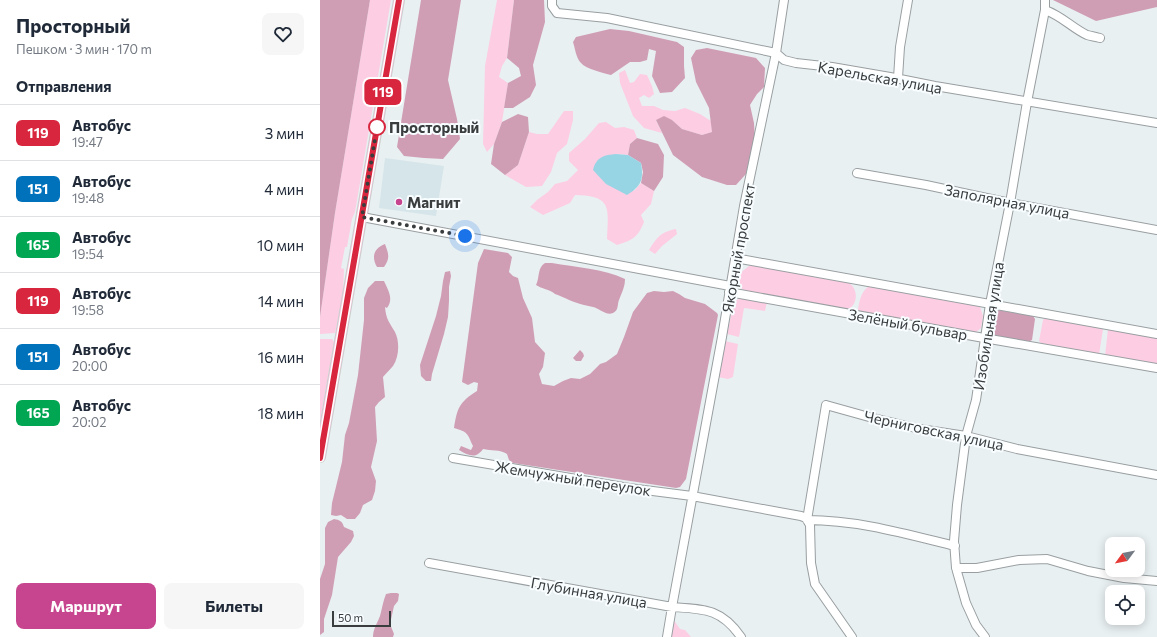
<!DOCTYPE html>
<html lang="ru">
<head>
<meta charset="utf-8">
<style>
  body { margin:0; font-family:Commissioner,sans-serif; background:#f6f6f7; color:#1f2937; height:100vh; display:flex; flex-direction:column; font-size:15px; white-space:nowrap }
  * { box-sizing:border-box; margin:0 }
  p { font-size:13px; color:#747a83 }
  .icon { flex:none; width:22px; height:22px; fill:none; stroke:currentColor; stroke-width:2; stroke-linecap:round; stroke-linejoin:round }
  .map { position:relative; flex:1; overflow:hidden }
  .details { display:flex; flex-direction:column; background:#fff; width:320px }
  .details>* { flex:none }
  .badge { padding:0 8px; border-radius:6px; font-size:14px; line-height:26px }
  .needle { width:26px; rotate:238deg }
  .controls { position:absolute; left:785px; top:537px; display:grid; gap:8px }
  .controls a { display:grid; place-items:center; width:40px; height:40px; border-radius:8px; background:#fff; box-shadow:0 2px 10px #0003; font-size:20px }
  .scale { position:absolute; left:12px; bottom:10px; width:59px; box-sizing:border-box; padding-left:4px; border:2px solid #3a3d3e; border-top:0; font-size:11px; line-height:14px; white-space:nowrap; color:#3a3d3e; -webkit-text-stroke:3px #f8fdff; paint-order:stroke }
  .you { position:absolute; width:20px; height:20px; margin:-10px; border:3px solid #fff; border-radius:50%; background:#1a73e8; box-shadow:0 0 0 6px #1a73e833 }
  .map>.badge { position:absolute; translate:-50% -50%; box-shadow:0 0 0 2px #fff }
  h2 { padding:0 16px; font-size:15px; line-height:36px }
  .round { display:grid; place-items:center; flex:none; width:42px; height:42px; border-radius:8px; background:#f6f6f7 }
  .headline { display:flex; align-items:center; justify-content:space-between; height:68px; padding:0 16px }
  h1 { font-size:19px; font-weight:700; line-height:30px }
  .action { display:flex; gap:8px; margin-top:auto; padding:8px 16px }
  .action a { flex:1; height:46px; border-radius:8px; background:#c6458e; color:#fff; font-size:16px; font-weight:700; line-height:46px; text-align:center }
  .action a+a { background:#f6f6f7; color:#1f2937 }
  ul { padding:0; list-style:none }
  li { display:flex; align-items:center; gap:12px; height:56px; padding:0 16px; border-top:1px solid #e0e1e3 }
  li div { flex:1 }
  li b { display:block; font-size:15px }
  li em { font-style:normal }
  li .badge { min-width:44px; font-weight:700; text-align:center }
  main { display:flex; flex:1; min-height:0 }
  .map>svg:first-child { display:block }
</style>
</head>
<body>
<main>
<section class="details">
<div class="headline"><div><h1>Просторный</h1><p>Пешком · 3 мин · 170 m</p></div><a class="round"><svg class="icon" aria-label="heart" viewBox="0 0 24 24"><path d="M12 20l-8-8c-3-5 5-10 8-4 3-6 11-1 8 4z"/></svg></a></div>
<h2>Отправления</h2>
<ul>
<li><span class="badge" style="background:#d7263d;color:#fff">119</span><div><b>Автобус</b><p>19:47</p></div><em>3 мин</em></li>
<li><span class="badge" style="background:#0072bc;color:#fff">151</span><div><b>Автобус</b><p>19:48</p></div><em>4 мин</em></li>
<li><span class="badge" style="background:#00a651;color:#fff">165</span><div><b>Автобус</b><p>19:54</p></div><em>10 мин</em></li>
<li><span class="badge" style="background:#d7263d;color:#fff">119</span><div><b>Автобус</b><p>19:58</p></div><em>14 мин</em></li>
<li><span class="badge" style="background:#0072bc;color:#fff">151</span><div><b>Автобус</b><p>20:00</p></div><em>16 мин</em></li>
<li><span class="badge" style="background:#00a651;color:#fff">165</span><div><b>Автобус</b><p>20:02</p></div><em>18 мин</em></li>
</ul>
<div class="action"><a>Маршрут</a><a>Билеты</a></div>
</section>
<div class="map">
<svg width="837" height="637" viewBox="0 0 837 637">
  <rect width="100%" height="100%" fill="#e9f0f2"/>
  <path fill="#d5e5ea" d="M65 158 124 166 116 216 59 208Z"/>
  <path fill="#fdcde3" d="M50 0H71L35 212 32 219 27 247H25L21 268 24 269 23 294 15 333 0 334V317L15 213Z
    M177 0H194L187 58 182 66 179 77 188 83 182 122 174 144 167 152 163 144 165 66Z
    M305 70 310 83 314 82 320 74 327 75 332 86 334 94 329 98 324 95 319 98 322 106H334L343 110 355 111 365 108 380 114 391 121 392 132 382 135 362 129 352 120H336L342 133 324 128 313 116 300 83 299 73Z
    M244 111H253V120L247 144 237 153 231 172 222 186 206 187 185 175 198 165 209 132 217 134H228Z
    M286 122 295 128 304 127 314 130 317 138 310 144 308 155 296 154 314 191 321 183 334 191 331 204 321 215 324 222C318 237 313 240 297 245L287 239C288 208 293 196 255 195L250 203 223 215 210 207 217 200 228 192 235 184 247 181 258 170 249 161V153L265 139 279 123Z
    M356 229 357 234 342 246 335 254 329 250C337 237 341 232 356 229Z
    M429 266H442L529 283C539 289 538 307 526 310L426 291 422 289 418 284 419 274Z
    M548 287H551L656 306 660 307 663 316 661 328 656 332H653L542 313 538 310C539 302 541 292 548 287Z
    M425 298 447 302 445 311 424 308 419 337 407 334 414 302 416 300Z
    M725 318 783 329 779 355 721 343 719 341 723 320Z
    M788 329 837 337V364L785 356Z
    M0 339H12L14 342 0 421Z
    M405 341 418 344 413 377 408 379 398 377Z
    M353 619 360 629 365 630 371 637H351Z"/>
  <path fill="#cf9eb5" d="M0 0H50L15 213 0 317Z
    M101 0H141L128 80 137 119 140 139 123 159 104 158 84 156 77 147Z
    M194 0H224L225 22 213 65 216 85 210 97 193 108H184L188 83 201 76 199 68 187 58Z
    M733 0H837V7L776 21Z
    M290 29 309 31 357 42 364 47V66L365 78 352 92 340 93 332 76 336 51 329 49 327 60 320 62H310L291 75C284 73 266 69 261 63 256 58 255 48 253 42L256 37Z
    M387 48 436 58 445 68 444 87 437 94 430 105 434 123 435 140 426 174 416 185H407L382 177 353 155 336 120 344 116 352 120 362 129 382 135 392 132 389 108 376 82 371 58 376 50Z
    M198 114 208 117 209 132 198 165 185 175 171 164 174 144 182 122Z
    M317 138 338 144 344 155 343 177 334 191 321 183 323 172 321 163 308 155 310 144Z
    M65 244C69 255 70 258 64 267H57C51 257 54 248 65 244Z
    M164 249 188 253 192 257 189 272 193 276 198 278 203 298 212 318 215 342 225 353 223 367 219 374 222 384 234 386 243 381 251 378 260 379 270 374 280 364 286 362 297 354 304 337 313 312 327 293 334 291 344 292 353 291 359 294 365 298 385 304 397 313 398 315 366 479 360 487 356 488 193 463 189 460 187 454C180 449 171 451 163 449 156 459 149 456 139 450L141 446 151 450 153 446C147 433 148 432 134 428 137 409 139 402 157 391L158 383 154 382 148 385 142 382 158 263Z
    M225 263H232C255 267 284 269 305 279 305 287 302 292 299 300 297 305 299 310 293 313 286 316 279 308 273 307 270 306 267 306 264 305 254 303 244 297 235 294 229 289 222 289 216 285 220 277 217 268 225 263Z
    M130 271 131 276 129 287V301L128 317 124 334 112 374 111 381H106L101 376 100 365 116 316 121 296 123 281 125 272Z
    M55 281H64C68 290 74 299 67 308L65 307C66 319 69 322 75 332 80 342 79 357 73 366 70 370 66 373 63 377L65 397 59 402 55 407 57 441 51 467 56 481 55 491 52 500 43 505 40 513 35 519H27L21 515 16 516 11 515 12 503 22 462 25 435 29 423 38 375 44 320V298L48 288Z
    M672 309 713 316 715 319 712 340 708 342 668 335Z
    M260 350 263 353 264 356 261 361H256L253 358Z
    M14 519C20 520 22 521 24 527L33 531 34 536 31 542 18 557 12 595 4 619V632L0 635V579L5 564V528L8 522Z
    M71 593H77L79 594 78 601 74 606 70 624 74 634 73 637H53C53 629 57 624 60 616 62 609 63 601 66 594Z"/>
  <path fill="#97d5e5" d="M296 154 308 155 321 163C324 180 321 186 307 195L286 184 273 170C276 157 284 155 296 154Z"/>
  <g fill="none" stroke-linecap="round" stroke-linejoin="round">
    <defs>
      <path id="minor" d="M232 0V6L237 13 287 18 456 53 464 60 476 63 512 67 570 77 615 86 837 123
        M725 0V10C742 16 752 28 767 35 771 36 776 37 780 38
        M578 78 580 47 588 0
        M537 173 606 185 690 203 837 230
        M42 217 410 286
        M415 258 837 334
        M409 292 664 338 837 368
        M133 458 309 488 372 496 481 516 486 518 490 525 491 563 495 584 532 637
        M635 546C586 534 538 520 487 520L506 405 549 417 600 429 646 436 697 449 837 475
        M109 563 352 607C383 609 401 608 421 637
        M636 568H657L699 560 727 559 768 571 804 578 837 581
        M347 637 352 607 402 337 424 206 456 53 464 0
        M665 637 656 625 646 603 636 568 634 541 637 505 646 436 656 400 670 304 690 203 707 102 725 10"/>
      <path id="major" d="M0 457 79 0"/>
    </defs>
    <use href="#minor" stroke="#999fa1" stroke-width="10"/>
    <use href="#major" stroke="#cccdcd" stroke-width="12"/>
    <use href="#minor" stroke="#fff" stroke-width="8"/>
    <use href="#major" stroke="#fdc7e2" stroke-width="10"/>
  </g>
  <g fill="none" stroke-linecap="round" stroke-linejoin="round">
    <defs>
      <path id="line" d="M0 458 79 0"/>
    </defs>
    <use href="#line" stroke="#fff" stroke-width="9"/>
    <use href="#line" stroke="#d7263d" stroke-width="6"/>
    <path stroke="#3a3d3e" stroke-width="4" stroke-dasharray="0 7.2" d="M57 127 42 217 145 236"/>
  </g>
  <circle fill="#fff" stroke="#d7263d" stroke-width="2" cx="57" cy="127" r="8"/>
  <circle fill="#c6458e" stroke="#f8fdff" stroke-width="1.5" cx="79" cy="202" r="4"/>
  <g text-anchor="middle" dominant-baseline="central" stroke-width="4" stroke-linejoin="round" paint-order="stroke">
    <g font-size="15" fill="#3a3d3e" stroke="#f8fdff">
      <text transform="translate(560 77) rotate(10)">Карельская улица</text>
      <text transform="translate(687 201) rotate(11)">Заполярная улица</text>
      <text transform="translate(418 248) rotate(-80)">Якорный проспект</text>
      <text transform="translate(588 324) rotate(10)">Зелёный бульвар</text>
      <text transform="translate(668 326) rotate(-81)">Изобильная улица</text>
      <text transform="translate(614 430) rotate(12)">Черниговская улица</text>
      <text transform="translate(253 478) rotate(9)">Жемчужный переулок</text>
      <text transform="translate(269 592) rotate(10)">Глубинная улица</text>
    </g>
    <g font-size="15" font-weight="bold" fill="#3a3d3e" stroke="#f8fdff" text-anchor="start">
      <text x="69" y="127">Просторный</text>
    </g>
    <g font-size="15" font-weight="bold" fill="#3a3d3e" stroke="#f8fdff" text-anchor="start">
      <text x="87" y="202">Магнит</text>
    </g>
  </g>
</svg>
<div class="controls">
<a><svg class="needle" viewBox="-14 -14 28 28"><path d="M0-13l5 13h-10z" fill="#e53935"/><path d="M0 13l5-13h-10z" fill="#747a83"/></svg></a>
<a><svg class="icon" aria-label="locate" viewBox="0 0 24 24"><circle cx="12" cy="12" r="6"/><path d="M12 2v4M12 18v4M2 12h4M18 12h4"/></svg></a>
</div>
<div class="scale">50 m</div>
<div class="you" style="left:145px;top:236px"></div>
<b class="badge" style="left:63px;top:92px;background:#d7263d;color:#fff">119</b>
</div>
</main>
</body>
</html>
